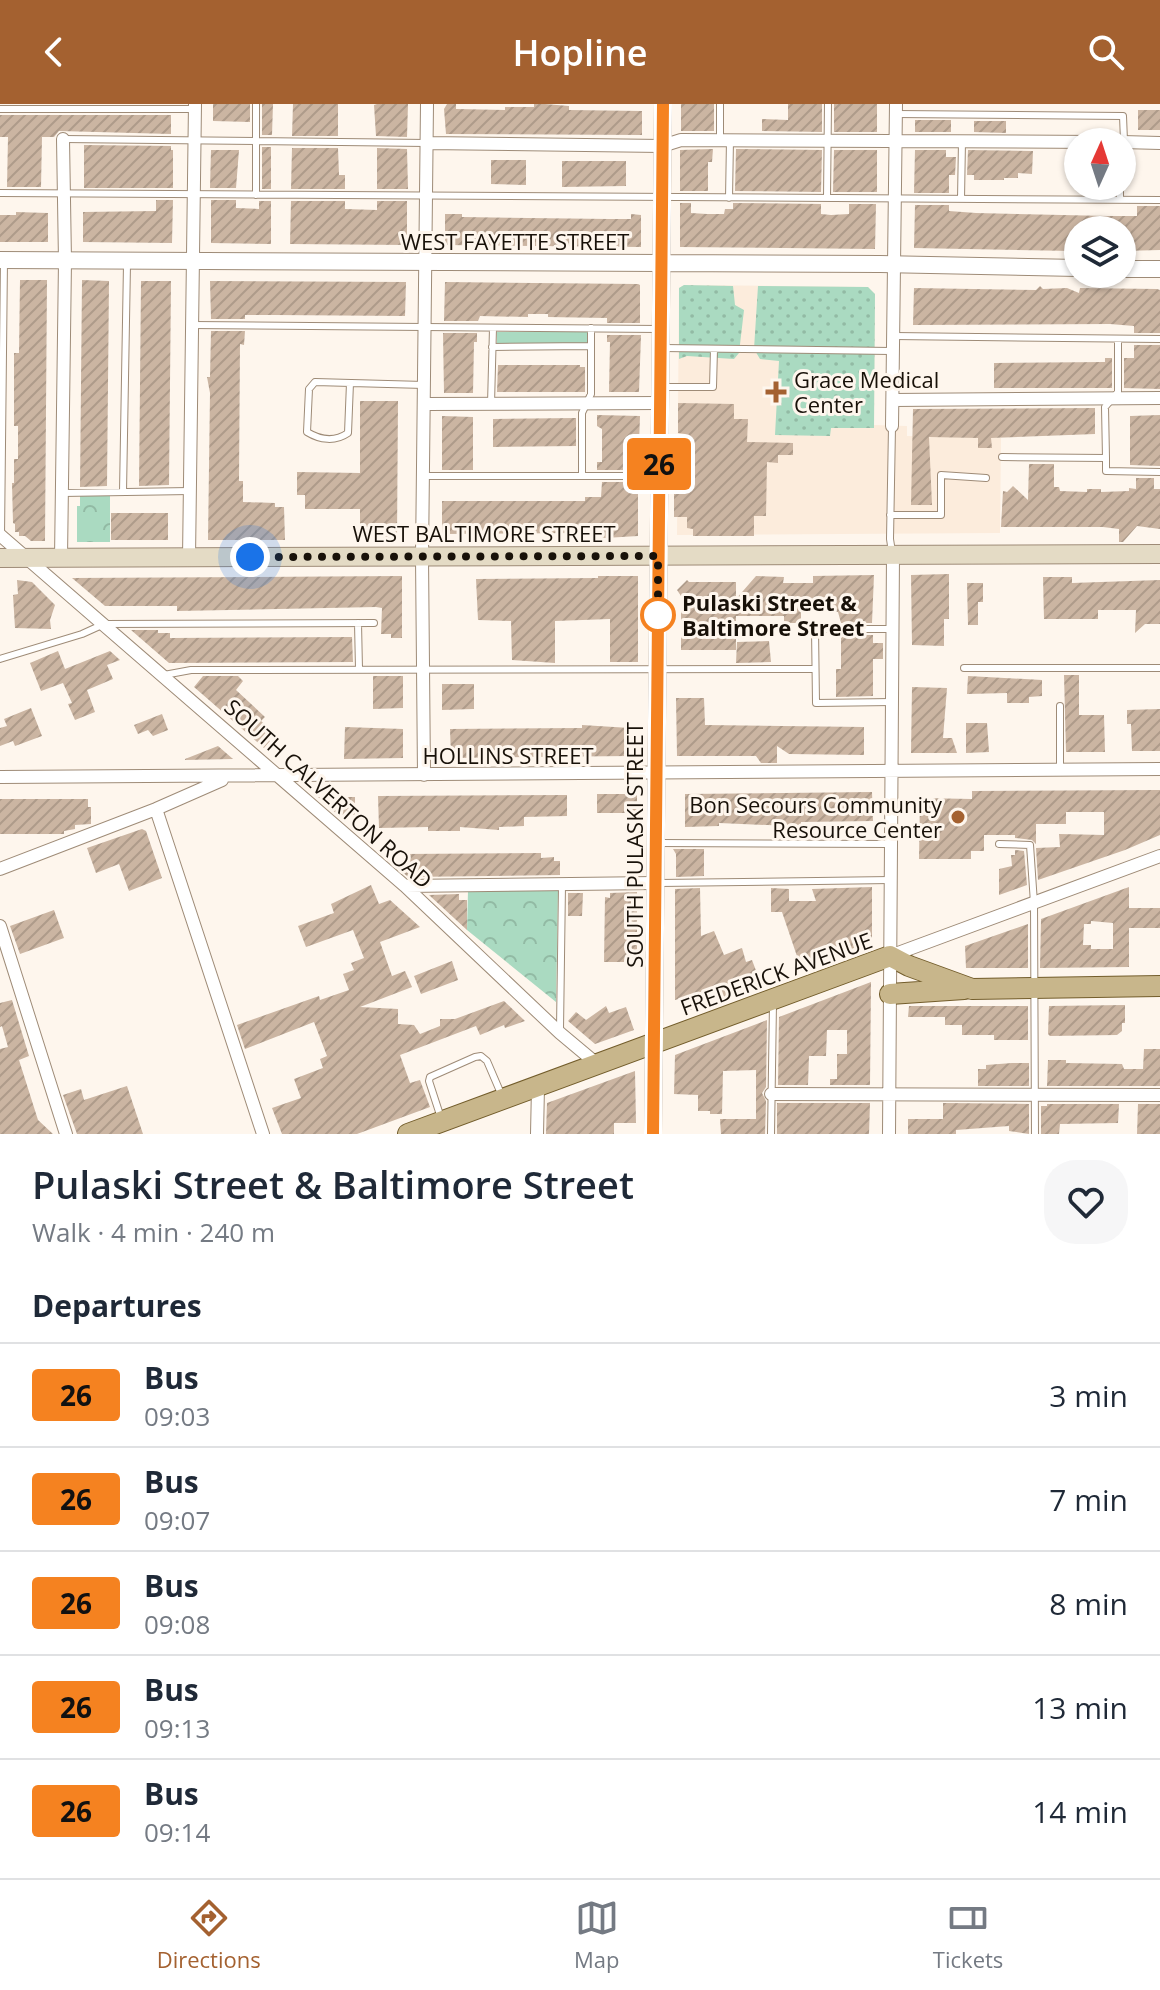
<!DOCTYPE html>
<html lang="en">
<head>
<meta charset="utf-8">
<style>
  body { margin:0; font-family:"Open Sans",sans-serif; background:#f6f6f7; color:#1f2937; height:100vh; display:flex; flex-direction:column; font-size:30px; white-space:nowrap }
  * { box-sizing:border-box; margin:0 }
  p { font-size:26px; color:#747a83 }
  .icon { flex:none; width:44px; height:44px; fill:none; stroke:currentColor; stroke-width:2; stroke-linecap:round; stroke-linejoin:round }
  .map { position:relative; height:1030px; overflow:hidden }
  .side { display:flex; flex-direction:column; background:#fff; flex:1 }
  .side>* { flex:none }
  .badge { padding:0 16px; border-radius:6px; font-size:28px; line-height:52px }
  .needle { width:52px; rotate:3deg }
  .controls { position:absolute; left:1064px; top:24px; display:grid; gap:16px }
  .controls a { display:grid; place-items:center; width:72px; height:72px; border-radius:50%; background:#fff; box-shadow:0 2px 6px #0004; font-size:40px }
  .you { position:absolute; width:40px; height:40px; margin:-20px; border:6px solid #fff; border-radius:50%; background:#1a73e8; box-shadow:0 0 0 12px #1a73e833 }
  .map>.badge { position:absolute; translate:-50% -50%; box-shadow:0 0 0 4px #fff }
  h2 { padding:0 32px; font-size:30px; line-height:72px }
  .round { display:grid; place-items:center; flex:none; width:84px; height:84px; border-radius:32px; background:#f6f6f7 }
  .head { display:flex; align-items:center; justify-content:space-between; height:136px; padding:0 32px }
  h1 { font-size:38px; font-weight:600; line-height:60px }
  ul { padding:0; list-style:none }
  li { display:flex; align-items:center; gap:24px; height:104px; padding:0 32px; border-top:2px solid #e0e1e3 }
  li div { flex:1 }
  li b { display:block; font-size:30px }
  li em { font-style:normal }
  li .badge { min-width:88px; font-weight:700; text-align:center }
  header { display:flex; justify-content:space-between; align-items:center; height:104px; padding:0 32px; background:#a46130; color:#fff; font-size:36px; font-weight:600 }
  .tab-bar { display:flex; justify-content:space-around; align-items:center; height:112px; border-top:2px solid #e0e1e3; background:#fff; font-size:22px; color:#747a83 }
  .tab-bar a { display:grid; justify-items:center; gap:4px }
  .tab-bar .on { color:#a46130 }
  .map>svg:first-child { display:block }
</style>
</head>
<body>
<header><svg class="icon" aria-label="back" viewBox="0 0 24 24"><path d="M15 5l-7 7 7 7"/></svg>Hopline<svg class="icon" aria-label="search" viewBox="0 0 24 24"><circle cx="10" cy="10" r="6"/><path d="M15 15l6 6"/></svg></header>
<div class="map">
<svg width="1160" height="1030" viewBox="0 0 1160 1030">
  <defs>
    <pattern id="grass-dots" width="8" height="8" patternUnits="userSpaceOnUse" patternTransform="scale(2)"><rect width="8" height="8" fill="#aadac1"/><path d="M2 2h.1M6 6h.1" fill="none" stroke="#92baa4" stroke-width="1.8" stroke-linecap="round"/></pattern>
    <pattern id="forest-crowns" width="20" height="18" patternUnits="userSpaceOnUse" patternTransform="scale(2)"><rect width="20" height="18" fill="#aadac1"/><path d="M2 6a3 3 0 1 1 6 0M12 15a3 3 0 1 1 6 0" fill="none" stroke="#92baa4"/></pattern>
    <pattern id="building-hatch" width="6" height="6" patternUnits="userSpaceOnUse" patternTransform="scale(2)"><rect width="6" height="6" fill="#cbb5a2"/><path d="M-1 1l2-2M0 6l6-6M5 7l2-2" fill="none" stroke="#ae9b8a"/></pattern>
  </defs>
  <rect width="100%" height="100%" fill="#fef6ed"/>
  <path fill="#fcecdc" d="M684 181 868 183 875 190 874 321 907 322V332L1001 334 1000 429 677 431 679 184Z"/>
  <path fill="url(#grass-dots)" d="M684 181 733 182 735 201 744 206 739 249 734 255 687 252 679 255V184Z
    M758 182 868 183 875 190 874 324H831L830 332 775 331 779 257 760 255 754 245Z"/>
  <path fill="url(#forest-crowns)" d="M497 228H588V239H497Z
    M80 392H110V438H77V402H80Z
    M468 787H558L556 898 467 826Z"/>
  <path fill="url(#building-hatch)" fill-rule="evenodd" d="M213 0H250V18L213 17Z
    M262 0H273L272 31H262Z
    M293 0H338V32H292Z
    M377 0H408L407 33 376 32 374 1Z
    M447 0H456V5L505 6V3H534V0H545L569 2V6L642 7V31L446 30 444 5Z
    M681 0H714V27H681Z
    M788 0H822V28L762 27V15L788 16Z
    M834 0H877V28H834Z
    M1138 6H1160V26H1138Z
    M0 11H171V30L59 27 54 33H42L41 83H7L8 33H0Z
    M915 16H951V28H915Z
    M974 17H1006V29L974 28Z
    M84 41 171 42V46H173V84H84Z
    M262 43H271V85H262Z
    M292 44H338L339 71H345V85H291Z
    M377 44 407 45 408 85H377Z
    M713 45 712 58H708V87H680V46Z
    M736 45 822 46 821 88 735 87Z
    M211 46H239L236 84H210Z
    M834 46H877V88H833Z
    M915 46H946V53H956L955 71H949V89H914Z
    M968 46 1033 47 1032 70 1018 69V74H1004V76H974V71H967Z
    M491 56H526V81L491 80Z
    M562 57H626V82L562 83Z
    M156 96H173L172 139 83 138V108L156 107Z
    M211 96H236V104L259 105V97H271V140L211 139Z
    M291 97H345V105L377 106V97H407V141L290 140Z
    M680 99H691V109L707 110H724L725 105H733V99L821 100V110L831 111 849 110V100H876L875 145 680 143Z
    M915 101H949V107L976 109 1108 112H1137V102H1160V146L1122 147V126H1078V144L1073 147 914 144Z
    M16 108 48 109V138H0V111H16Z
    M445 110H462V113L609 115H631V110L641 111V143L445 141Z
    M20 176H47L45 437H31L25 432H19V428H15V420L13 419 12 379H14V355H18V322H14V249H19Z
    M82 176 109 177 107 382 80 383Z
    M141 177H171L169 381 139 382Z
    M210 177 406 178 405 212 275 211H245V215H211Z
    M445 178 638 180 640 181V219H607V214L548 213V210H528V213L480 212 478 217H444Z
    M1040 182 1043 185 1067 184 1079 189 1080 184 1157 185 1160 186V229H1134V222L1110 220 913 221 914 184 1036 186Z
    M211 227H245L244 241 240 240 239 377H243V398L275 399V403H284L285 436H208L210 289 207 273H210Z
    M443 229H477V238H474L473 289H444Z
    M607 231H641L639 288H609L610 238H607Z
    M1134 241H1160V285L1124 284V254H1134Z
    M1105 254H1112V284H994V259L1105 258Z
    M498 261H580V263H585V288H497Z
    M360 297H398L397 434H360V405H305V391H297V368L360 369Z
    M678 299 734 300V315H748L747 338 793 339V351H778V359L767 358 766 412H754V432H693V425L687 424V413H674V341L683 346 690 341 685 330 678 329Z
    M1095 304V330L991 334 992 344H978V334L929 333 932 401H911L913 305Z
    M597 311 640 312 639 340H632L639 350V366H597V358H602V325L597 322Z
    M1160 311V362L1130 361V312Z
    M442 312 473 313V366H442Z
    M576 314V342L493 343V315Z
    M1029 360H1054V383H1059L1060 387 1087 388V385H1101V388L1129 387V384L1136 385V374H1154V385H1160V425L1137 422 1123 438H1119V425L1103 423H1001L1003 387 1007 388 1013 382 1028 396Z
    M602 378H638V432L605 434 594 432V430L579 429 442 430V397H585V393H601Z
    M111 409H168V436H111Z
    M949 470V515H944V542L912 541 911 471Z
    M874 471 872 519H841L838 508 828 507H801V519H784V512H736V546H681V492L677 486 687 476 689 478H736V495L756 472 784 473 783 479H813V472Z
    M402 472V534H391V530H381L382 504 376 503 177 507V502H105L72 474Z
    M598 472H638V558H610V515L555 517V559L512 556 511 517 478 516 476 475 598 474Z
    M1043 473H1072V479L1160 476V520H1145L1135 529 1136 506H1098V515H1044Z
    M17 476 32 478 55 501 50 516 51 525 15 524 13 491 18 490Z
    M967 479H983V498H978V521H968Z
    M131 526H158V529H170V534L352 533 353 558 169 559Z
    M841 531H873V539H883V555H873V592L836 593V565H841Z
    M769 537 771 558 736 559 737 538Z
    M58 547 65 565 110 547 120 556 107 561 113 575 87 586 95 608 75 616 68 600 72 599 63 579 41 587 30 559Z
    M1064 571H1079V611H1104L1105 648H1066Z
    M203 572H238L243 577 236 586 265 613 261 617 268 623 265 627 269 630 266 634 270 637 264 644 194 583Z
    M373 572H403V604L373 605Z
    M968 572 1042 576V592L1029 593V599H1007V589L967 590Z
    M442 580H474V605L442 606Z
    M912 583 947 584 943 634H952L957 649H911Z
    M676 594H704L705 621 864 623V651L789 650 777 642V659H761L756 652H677Z
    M31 604 42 632 15 642 13 637 0 642V624L7 622 4 615Z
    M1160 605V647H1132L1131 620H1127V606Z
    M162 610 168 626 153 632 148 626 138 630 134 621Z
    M966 619H987L989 648 966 649Z
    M582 621 630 624V652L451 654 450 625 582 624Z
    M345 623 403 625V654L344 655Z
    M218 642 233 655 185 656V655Z
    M1160 686V731L1125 746 1038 776 1036 744 1060 743 1059 730 1104 731V708H1066V720H1036V740L1032 736 1015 734V731H984V747H971V755H919L920 694 972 695V687Z
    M872 688 873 717 801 718V721L789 722 719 719V722L685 723V690Z
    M597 690H637V709H597Z
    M567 691V712L524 713V722L499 723V726L460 723V727H428V723L379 724 378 692Z
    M318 693H355V711H338Z
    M0 695H88V703H91V720L75 721V725L64 727V730H0Z
    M142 725 146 727 162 774 129 787 119 760 96 769 87 744Z
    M673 745H704V772L676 773V750Z
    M1015 746 1024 747 1027 781 999 791V765L1012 762 1011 751H1015Z
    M541 749V754L554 753V757H560V771L408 773 396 762 405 763 403 750Z
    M371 781 379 800 390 796 420 823 380 838 392 872 405 867 412 883 360 903 398 905V920L414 921 420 930 440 922V915H455L504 897 525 917 505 924 504 921 480 931 476 922 400 951 410 979 420 976 430 1003 357 1030H282L272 1004 301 994 294 975 323 964 320 955 327 952 314 918 245 945 237 921 319 892 320 896 349 886 343 870 354 866 351 859 364 854 353 826 306 843 298 822 334 809 331 800Z
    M872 783V837L846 847 843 840 816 851 819 858 801 864 782 808H771V784L789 785V797H816L812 785Z
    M1129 783V804H1160V824H1129V863L1040 864 1041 815ZM1091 817 1113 819V845H1091V841H1083L1084 820H1091Z
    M700 784 701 832 714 827 724 851 742 844 746 858 752 856 761 880 690 906 686 893 675 896V785Z
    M637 788V858H604L605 793 610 794V789Z
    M568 789H583L582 812H568Z
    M459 790V796H467V826L429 791Z
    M54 806 64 834 20 850 10 822Z
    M1028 820V864H966L965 842Z
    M452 857 458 876 421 890 414 872Z
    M871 878 870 981H830V975H837V950H847V926H827L826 952H809L808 981H778L779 913Z
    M12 896 29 952 19 956 38 1016 53 1030H0V945L8 943 2 922 0 923V899Z
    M1125 901V919H1122V927L1117 931 1050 932 1048 930 1049 902Z
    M606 902 609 909 626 903 634 926 595 940 568 917 576 908 586 916Z
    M909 902H1028V936H994V931H962V921H945V913H908Z
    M767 916 766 983 762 989 766 997 765 1030H721L720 1015H756V966L723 967 722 1010H710V1007H698V991L674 990 675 951Z
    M1144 945H1160V982H1047L1048 956H1066V959L1122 960 1124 965H1143Z
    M1012 959H1029V982H978V965H986V961Z
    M635 967 636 1019H614V1030H546L547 999Z
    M127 982 143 1030H77L63 991 81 985 84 996Z
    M777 999H870L869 1030H777Z
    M943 999 1029 1000V1030L1009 1027V1022L956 1026V1030H908V1015H943Z
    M1047 1000H1119L1118 1019 1060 1020 1059 1030H1041V1002H1047Z
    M1138 1000H1160V1030H1137Z"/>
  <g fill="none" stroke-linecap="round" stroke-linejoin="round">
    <defs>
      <path id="service" d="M0 5H194
        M896 10 1123 12 1124 37
        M63 35 427 39
        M720 36V0
        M0 89 1160 96
        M256 91V0
        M729 94 730 36
        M827 94 828 0
        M961 95 962 37
        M1120 96V82
        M192 221 659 225
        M894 232 1160 235
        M492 243 591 242
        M663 244 891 247
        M350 279 348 329C335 338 320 336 307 328L309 285 315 278 424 281
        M662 283H713L714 245
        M491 300 493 224
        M662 335H681L684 340
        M1002 353 1106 354 1105 303 1118 288V235
        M1106 354V367L1160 368
        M423 372H659
        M582 372V309L591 290V224
        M123 388 127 160
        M62 389 190 387
        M890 411H941V371L986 374
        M1 432 4 156
        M892 448 890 435 892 323
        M358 519 359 565
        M0 555 82 530 104 520 374 519
        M964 564H1160
        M164 571 191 566 815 565
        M892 598 816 599 815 525H892
        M1060 666V602
        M659 739 891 740
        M999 740 1030 741 1034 799 1035 1030
        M659 779 891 776
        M560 925 562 781
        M441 1014 429 977 430 973 475 953 481 952 487 957 502 992
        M771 1030 773 899"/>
      <path id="minor" d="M1122 38 1160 39
        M427 39 662 42 681 36 1099 38
        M893 296 1160 294
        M424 300 659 299
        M892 322 896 0
        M0 431 405 782 560 929 597 960
        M61 454 65 157 63 35
        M189 454 195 0
        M424 671 422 453 427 0
        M0 673 1160 665
        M156 705 263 1030
        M0 765 156 705 222 676
        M405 782 655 779
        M0 822 66 1030
        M890 852 1160 752
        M771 990 1160 991
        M537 1030 538 983
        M889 1030 893 451"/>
      <path id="tertiary" d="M0 156 880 160 1078 164
        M1122 165H1160
        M653 1030 663 0"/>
      <path id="secondary" d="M0 454 1160 450"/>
      <path id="primary" d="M890 890 964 885
        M408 1030 890 852 909 862 972 885 1160 882"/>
    </defs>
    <use href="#service" stroke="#9e8b77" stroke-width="8"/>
    <use href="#minor" stroke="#9e8b77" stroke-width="14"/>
    <use href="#tertiary" stroke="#9e8b77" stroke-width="18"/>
    <use href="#secondary" stroke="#9e8b77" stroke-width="20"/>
    <use href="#primary" stroke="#735d2b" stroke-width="22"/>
    <use href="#service" stroke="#fff" stroke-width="6"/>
    <use href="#minor" stroke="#fff" stroke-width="12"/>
    <use href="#tertiary" stroke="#fff" stroke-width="16"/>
    <use href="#secondary" stroke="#e4dbc5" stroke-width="18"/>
    <use href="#primary" stroke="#c8b68b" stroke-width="20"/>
  </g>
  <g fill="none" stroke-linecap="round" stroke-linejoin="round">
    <defs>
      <path id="line" d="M653 1030 663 0"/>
    </defs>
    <use href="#line" stroke="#fff" stroke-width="18"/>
    <use href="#line" stroke="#f58220" stroke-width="12"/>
    <path stroke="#181109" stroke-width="8" stroke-dasharray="0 14.4" d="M250 453 658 452V516V511"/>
  </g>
  <g fill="#a46130" stroke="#fef6ed" stroke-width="3">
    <path d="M772 276h8v8h8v8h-8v8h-8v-8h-8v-8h8z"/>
    <circle cx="958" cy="713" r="8"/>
  </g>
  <circle fill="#fff" stroke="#f58220" stroke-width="4" cx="658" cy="511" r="16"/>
  <g text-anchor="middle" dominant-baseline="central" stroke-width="6" stroke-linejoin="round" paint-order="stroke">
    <g font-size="22" fill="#181109" stroke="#fef6ed">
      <text x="515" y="137">WEST FAYETTE STREET</text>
      <text x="484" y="429">WEST BALTIMORE STREET</text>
      <text x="508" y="651">HOLLINS STREET</text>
      <text transform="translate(329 689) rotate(42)">SOUTH CALVERTON ROAD</text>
      <text transform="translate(634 741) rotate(-90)">SOUTH PULASKI STREET</text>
      <text transform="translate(776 869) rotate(-20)">FREDERICK AVENUE</text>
    </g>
    <g font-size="22" fill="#181109" stroke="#fef6ed" text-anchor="start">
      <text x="794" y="275">Grace Medical<tspan x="794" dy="25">Center</tspan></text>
      <text x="942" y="700" text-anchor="end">Bon Secours Community<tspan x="942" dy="25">Resource Center</tspan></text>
    </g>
    <g font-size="22" font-weight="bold" fill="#181109" stroke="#fef6ed" text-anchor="start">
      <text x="682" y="498">Pulaski Street &amp;<tspan x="682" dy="25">Baltimore Street</tspan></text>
    </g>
  </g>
</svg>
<div class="controls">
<a><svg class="needle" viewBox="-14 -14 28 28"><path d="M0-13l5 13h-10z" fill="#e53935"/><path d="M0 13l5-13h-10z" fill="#747a83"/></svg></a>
<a><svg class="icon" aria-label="layers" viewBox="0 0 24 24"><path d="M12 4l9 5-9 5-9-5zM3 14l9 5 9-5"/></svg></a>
</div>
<div class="you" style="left:250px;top:453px"></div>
<b class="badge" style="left:659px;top:360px;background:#f58220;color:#111">26</b>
</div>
<section class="side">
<div class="head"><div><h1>Pulaski Street &amp; Baltimore Street</h1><p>Walk · 4 min · 240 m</p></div><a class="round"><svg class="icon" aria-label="heart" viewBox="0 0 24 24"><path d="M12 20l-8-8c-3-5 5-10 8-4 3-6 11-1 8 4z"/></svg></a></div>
<h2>Departures</h2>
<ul>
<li><span class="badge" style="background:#f58220;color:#111">26</span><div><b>Bus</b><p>09:03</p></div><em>3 min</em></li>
<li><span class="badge" style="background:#f58220;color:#111">26</span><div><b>Bus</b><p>09:07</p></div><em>7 min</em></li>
<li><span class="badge" style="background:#f58220;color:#111">26</span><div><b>Bus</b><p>09:08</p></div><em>8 min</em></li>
<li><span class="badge" style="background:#f58220;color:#111">26</span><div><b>Bus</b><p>09:13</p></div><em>13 min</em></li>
<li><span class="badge" style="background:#f58220;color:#111">26</span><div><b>Bus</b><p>09:14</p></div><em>14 min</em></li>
</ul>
</section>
<nav class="tab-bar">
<a class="on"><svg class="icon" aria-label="directions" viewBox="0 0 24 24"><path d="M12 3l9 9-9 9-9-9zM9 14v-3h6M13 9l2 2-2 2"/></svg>Directions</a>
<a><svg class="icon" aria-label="map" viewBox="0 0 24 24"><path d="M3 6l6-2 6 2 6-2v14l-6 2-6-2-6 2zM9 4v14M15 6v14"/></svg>Map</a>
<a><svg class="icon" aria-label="tickets" viewBox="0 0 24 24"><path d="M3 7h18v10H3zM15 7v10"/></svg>Tickets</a>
</nav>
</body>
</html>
